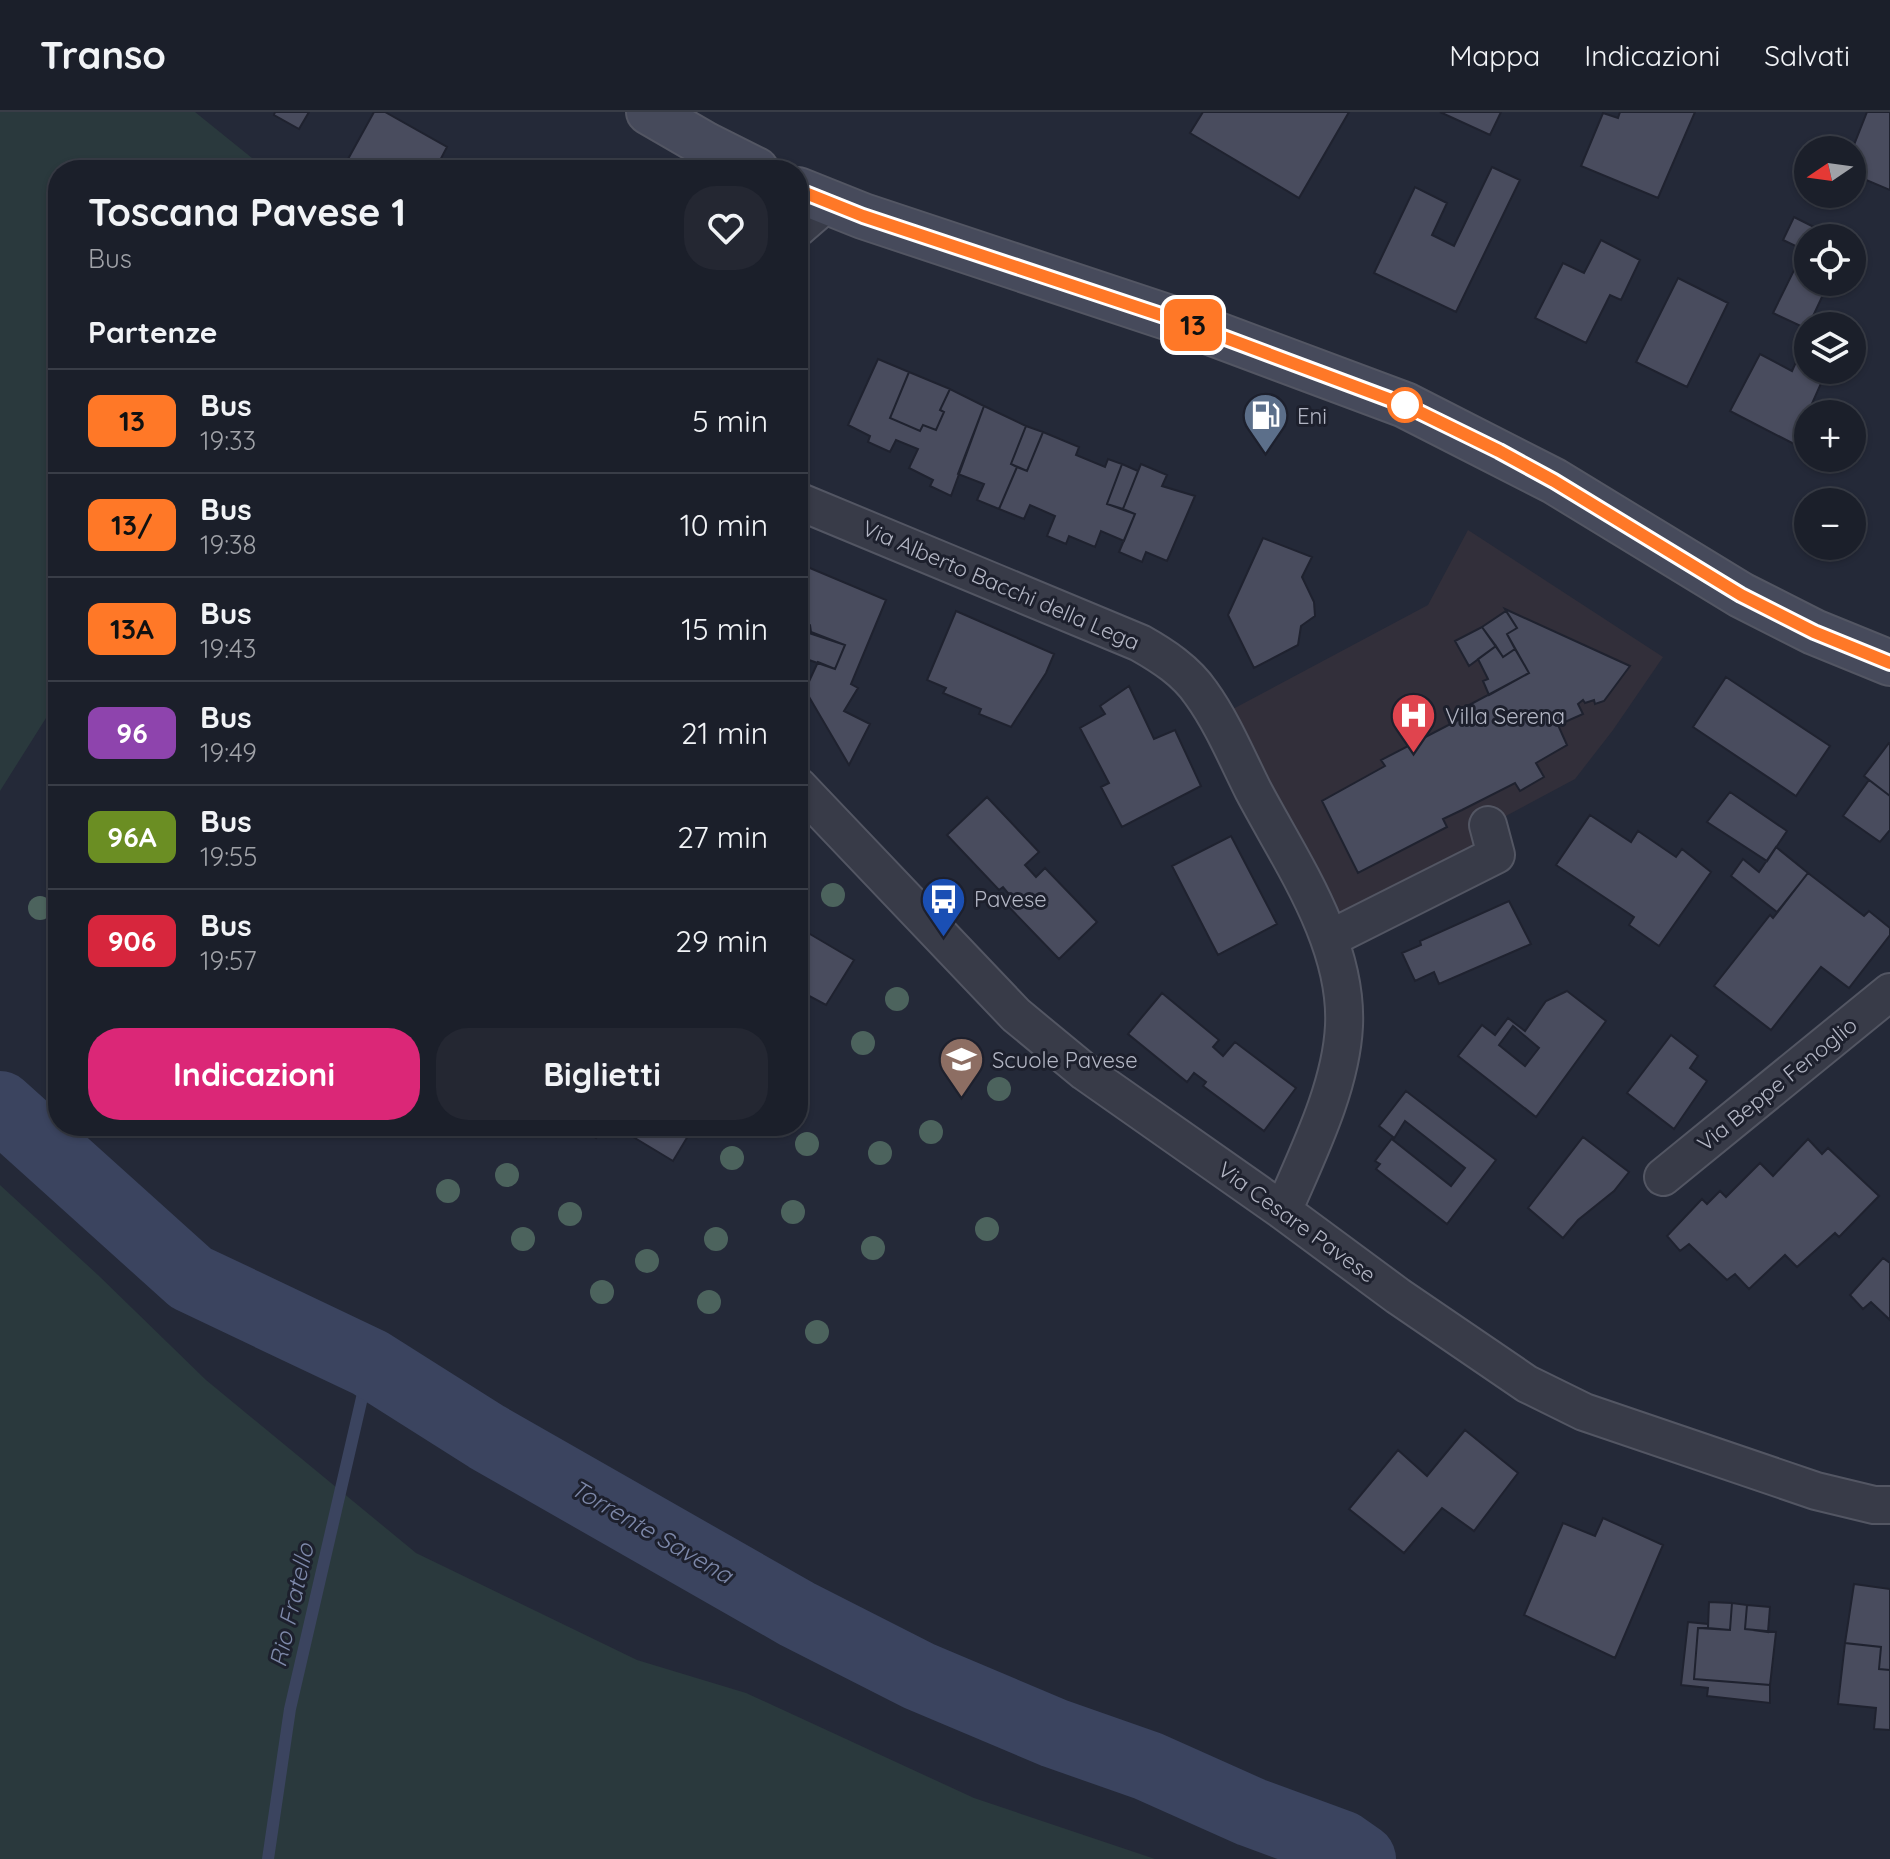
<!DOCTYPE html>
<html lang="it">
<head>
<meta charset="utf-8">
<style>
  body { margin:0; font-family:Quicksand,sans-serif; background:#242732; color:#f1f3f6; height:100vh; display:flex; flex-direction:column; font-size:30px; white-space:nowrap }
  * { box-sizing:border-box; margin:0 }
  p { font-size:26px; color:#a0a2a8 }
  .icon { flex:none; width:44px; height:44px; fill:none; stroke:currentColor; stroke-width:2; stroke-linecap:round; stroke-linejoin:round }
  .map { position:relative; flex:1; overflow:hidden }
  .details { position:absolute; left:48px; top:48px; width:760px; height:976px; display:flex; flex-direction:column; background:#1b1f2a; border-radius:32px; box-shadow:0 2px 6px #0004,0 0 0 2px #393d47 }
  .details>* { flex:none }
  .badge { padding:0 16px; border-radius:12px; font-size:28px; line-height:52px }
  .needle { width:52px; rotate:257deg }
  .buttons { position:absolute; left:1794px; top:24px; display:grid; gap:16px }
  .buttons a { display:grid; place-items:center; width:72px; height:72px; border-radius:50%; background:#1b1f2a; box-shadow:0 2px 6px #0004,0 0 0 2px #393d47; font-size:40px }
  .map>.badge { position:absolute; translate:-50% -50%; box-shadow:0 0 0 4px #fff }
  h2 { padding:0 40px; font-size:30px; line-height:72px }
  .round { display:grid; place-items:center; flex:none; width:84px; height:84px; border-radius:32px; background:#242732 }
  .summary { display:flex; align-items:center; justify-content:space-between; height:136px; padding:0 40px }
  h1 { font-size:38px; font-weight:700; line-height:60px }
  .action { display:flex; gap:16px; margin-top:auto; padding:16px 40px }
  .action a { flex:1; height:92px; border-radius:32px; background:#db2777; color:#fff; font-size:32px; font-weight:700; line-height:92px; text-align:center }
  .action a+a { background:#242732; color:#f1f3f6 }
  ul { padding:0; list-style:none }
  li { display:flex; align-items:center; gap:24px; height:104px; padding:0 40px; border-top:2px solid #393d47 }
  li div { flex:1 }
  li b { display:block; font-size:30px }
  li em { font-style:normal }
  li .badge { min-width:88px; font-weight:700; text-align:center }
  header { display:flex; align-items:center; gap:48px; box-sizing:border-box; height:112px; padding:0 40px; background:#1b1f2a; border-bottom:2px solid #393d47 }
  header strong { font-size:38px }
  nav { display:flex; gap:44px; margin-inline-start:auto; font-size:28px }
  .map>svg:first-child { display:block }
</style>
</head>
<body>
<header>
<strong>Transo</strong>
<nav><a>Mappa</a><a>Indicazioni</a><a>Salvati</a></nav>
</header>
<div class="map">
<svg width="1890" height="1747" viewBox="0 0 1890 1747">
  <rect width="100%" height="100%" fill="#242938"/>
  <path fill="#322f3a" d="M1468 418 1663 545 1613 618 1575 667 1489 713 1496 743 1329 827 1216 606 1428 493Z"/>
  <path fill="#2a393d" d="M0 0H195L267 58H58V587L0 679Z
    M0 1073 98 1163 206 1268 416 1441 637 1548 746 1581 974 1686 1155 1747H0Z"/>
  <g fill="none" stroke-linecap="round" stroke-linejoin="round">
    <path stroke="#3b445f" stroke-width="12" d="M268 1747 290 1597 370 1251"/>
    <path stroke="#3b445f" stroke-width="70" d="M0 994 191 1166 370 1251 487 1325 797 1502 919 1564 1054 1621 1148 1654 1251 1700 1341 1733 1361 1747"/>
  </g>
  <path fill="#494c5e" stroke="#1f222f" stroke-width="2" fill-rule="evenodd" d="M275 0H309L299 17 274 3Z
    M374 0H385L447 35 435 58H342Z
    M1203 0H1349L1299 86 1190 21Z
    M1440 0H1501L1490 23Z
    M1620 0H1695L1658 86 1581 54 1603 1 1618 6Z
    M1867 0H1890V78L1852 62V38Z
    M1492 55 1520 68 1456 200 1374 161 1415 75 1447 91 1432 123 1454 134Z
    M1794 105 1834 125 1833 126H1808V140L1783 128Z
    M1601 128 1640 148 1621 188 1610 183 1586 231 1535 206 1563 151 1584 161Z
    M1804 138 1808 140V170H1829L1807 217 1773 201Z
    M1678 166 1728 191 1687 275 1636 250Z
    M1760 242 1792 259 1796 250 1823 267 1794 332 1730 299Z
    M878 247 909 260 890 306 920 319 923 313 936 318 944 300 940 298 950 277 984 294 951 384 930 374 933 368 909 356 918 337 896 328 890 340 868 330 870 324 848 313Z
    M909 260 950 277 940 298 944 300 936 318 923 313 920 319 890 306Z
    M984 294 1026 314 1011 352 1017 355 999 397 977 388 984 372 958 362Z
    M1026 314 1043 320 1027 359 1011 352Z
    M1043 320 1079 335 1076 343 1105 355 1108 347 1122 352 1107 392 1135 402 1124 429 1101 419 1095 435 1069 424 1066 432 1047 424 1055 404 1030 393 1024 407 999 397 1017 355 1027 359Z
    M1122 352 1138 359 1123 397 1107 392Z
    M1141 352 1167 363 1162 374 1195 384 1167 449 1146 440 1142 450 1119 440 1135 402 1123 397Z
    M1263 426 1312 445 1302 465 1314 490 1315 504 1301 514 1298 533 1254 556 1228 503Z
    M798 451 886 488 851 572 858 576 844 599 870 612 849 653 805 578 818 550 835 557 845 533 811 520 810 513 798 506Z
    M1505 497 1630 554 1604 589 1595 592 1594 588 1585 591 1583 588 1578 592 1583 602 1558 613 1567 633 1536 651 1544 665 1520 679 1515 671 1462 698 1443 707 1447 715 1358 761 1322 689 1385 654 1381 648 1462 606 1458 599 1529 561 1507 522 1517 516Z
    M956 499 1054 542 1046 561 1011 615 979 602 981 597 943 581 946 576 927 568Z
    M1506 499 1517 516 1507 522 1515 537 1503 545 1482 515Z
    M1482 515 1496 534 1469 554 1455 529Z
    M806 520 845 533 835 557 806 547 800 542 798 530Z
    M1496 534 1503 545 1515 537 1529 561 1489 583 1483 569 1488 567 1478 547Z
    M1726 565 1830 634 1796 684 1693 615Z
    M1129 574 1154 627 1175 618 1201 674 1122 715 1101 675 1109 671 1080 616 1105 602 1100 594Z
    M1889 631H1890V684L1864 664Z
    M1869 668 1890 684V718L1880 730 1843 704Z
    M1730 680 1787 719 1767 749 1707 710Z
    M987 685 1039 740 1025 753 1036 765 1045 756 1097 810 1059 847 1007 793 1013 787 1003 775 999 778 947 723Z
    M1590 703 1631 730 1638 719 1676 745 1682 737 1711 760 1659 834 1629 813 1634 805 1556 753Z
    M1231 724 1277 812 1218 843 1172 754Z
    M1776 735 1808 761 1777 800 1731 764 1743 747 1759 760Z
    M1808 761 1864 804 1869 799 1890 816V823L1849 876 1821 855 1771 918 1714 874 1770 803 1773 806Z
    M1509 789 1531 832 1439 872 1434 860 1415 869 1402 841 1421 833 1420 829Z
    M798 815 854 848 826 893 798 878Z
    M1567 879 1606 909 1536 1005 1458 944 1482 913 1495 923 1508 906 1525 919 1546 889Z
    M1162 881 1219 928 1213 935 1223 944 1235 930 1296 976 1264 1019 1203 974 1206 970 1194 961 1187 970 1128 922Z
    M1513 914 1539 936 1525 954 1499 933Z
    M1671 923 1698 944 1690 956 1707 969 1674 1017 1627 981Z
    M1406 979 1496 1048 1447 1112 1376 1057 1380 1052 1375 1049 1393 1025 1379 1014ZM1405 1009 1465 1056 1451 1074 1393 1028Z
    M576 1014H605L596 1026Z
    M615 1014H694L673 1049Z
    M1583 1025 1629 1060 1614 1079 1578 1108 1563 1126 1528 1096Z
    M1808 1027 1822 1042 1828 1036 1879 1084 1839 1125 1835 1121 1797 1155 1785 1143 1749 1177 1735 1162 1727 1168 1689 1132 1680 1139 1667 1124 1702 1087 1707 1092 1720 1079 1726 1085 1760 1051 1773 1064Z
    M1883 1146 1890 1151V1208L1871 1190 1863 1197 1850 1183Z
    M1465 1318 1518 1361 1474 1419 1442 1396 1404 1441 1349 1397 1398 1338 1427 1364Z
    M1603 1406 1663 1433 1615 1546 1524 1503 1563 1411 1595 1424Z
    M1854 1472 1890 1477V1558L1879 1557 1881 1535 1845 1531Z
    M1709 1490 1732 1491 1730 1518 1708 1516Z
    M1732 1491 1747 1493 1745 1517 1776 1520 1770 1573 1694 1567 1698 1516 1730 1518Z
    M1747 1493 1770 1495 1768 1520 1745 1517Z
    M1688 1510 1708 1512V1516H1698L1694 1567 1770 1573V1591L1707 1584 1708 1576 1681 1573Z
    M1845 1531 1881 1535 1879 1557 1890 1558V1618L1874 1617 1876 1596 1838 1592Z"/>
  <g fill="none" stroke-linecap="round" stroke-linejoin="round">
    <defs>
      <path id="street" d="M798 116 828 90
        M798 389 1140 531C1163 544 1186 559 1201 581 1222 610 1237 646 1253 678 1291 750 1348 830 1344 914 1341 976 1307 1043 1283 1099
        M798 674 1016 903 1085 960 1283 1099 1398 1184 1527 1272 1584 1300 1816 1379 1874 1393H1890
        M1329 827 1496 743 1488 713
        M1663 1065 1890 880"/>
      <path id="secondary" d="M649 0 706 33 756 58
        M798 78 863 104 1191 213 1405 293 1554 369 1741 483 1814 520 1890 551"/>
    </defs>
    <use href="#street" stroke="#535663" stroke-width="40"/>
    <use href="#secondary" stroke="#535663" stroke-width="48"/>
    <use href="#street" stroke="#383b48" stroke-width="36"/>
    <use href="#secondary" stroke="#464a5b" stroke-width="44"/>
  </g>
  <g fill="#4c635d">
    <circle cx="833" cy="783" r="12"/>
    <circle cx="40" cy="796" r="12"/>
    <circle cx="897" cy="887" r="12"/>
    <circle cx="863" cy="931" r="12"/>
    <circle cx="999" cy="977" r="12"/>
    <circle cx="931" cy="1020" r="12"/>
    <circle cx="807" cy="1032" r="12"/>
    <circle cx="880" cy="1041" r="12"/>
    <circle cx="732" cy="1046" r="12"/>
    <circle cx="507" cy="1063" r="12"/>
    <circle cx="448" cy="1079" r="12"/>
    <circle cx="793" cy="1100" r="12"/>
    <circle cx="570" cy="1102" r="12"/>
    <circle cx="987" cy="1117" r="12"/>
    <circle cx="523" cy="1127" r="12"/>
    <circle cx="716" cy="1127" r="12"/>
    <circle cx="873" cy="1136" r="12"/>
    <circle cx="647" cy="1149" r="12"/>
    <circle cx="602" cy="1180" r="12"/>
    <circle cx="709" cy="1190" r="12"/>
    <circle cx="817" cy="1220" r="12"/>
  </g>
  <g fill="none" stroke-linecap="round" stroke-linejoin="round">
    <defs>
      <path id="line" d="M798 78 863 104 1191 213 1405 293 1499 339 1554 369 1741 483 1814 520 1890 551"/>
    </defs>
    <use href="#line" stroke="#fff" stroke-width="18"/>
    <use href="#line" stroke="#ff7827" stroke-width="12"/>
  </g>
  <defs>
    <symbol id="fuel-pin" viewBox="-11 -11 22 30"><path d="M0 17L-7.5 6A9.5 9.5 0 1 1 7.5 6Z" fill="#5c6f8a" stroke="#1d202d"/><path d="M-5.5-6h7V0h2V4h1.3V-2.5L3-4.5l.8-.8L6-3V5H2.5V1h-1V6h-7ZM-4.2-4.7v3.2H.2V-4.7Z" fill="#fff"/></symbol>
    <symbol id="hospital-pin" viewBox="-11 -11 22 30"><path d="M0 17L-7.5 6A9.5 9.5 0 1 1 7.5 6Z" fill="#e0444e" stroke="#1d202d"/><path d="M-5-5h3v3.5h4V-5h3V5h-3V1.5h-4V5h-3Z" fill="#fff"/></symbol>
    <symbol id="bus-pin" viewBox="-11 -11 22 30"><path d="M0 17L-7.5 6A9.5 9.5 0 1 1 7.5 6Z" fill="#1a4fb4" stroke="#1d202d"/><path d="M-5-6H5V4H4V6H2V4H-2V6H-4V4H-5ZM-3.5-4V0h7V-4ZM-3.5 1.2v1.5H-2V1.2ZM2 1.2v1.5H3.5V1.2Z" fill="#fff"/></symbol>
    <symbol id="school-pin" viewBox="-11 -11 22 30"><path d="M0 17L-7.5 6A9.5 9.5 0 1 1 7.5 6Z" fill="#8d6e63" stroke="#1d202d"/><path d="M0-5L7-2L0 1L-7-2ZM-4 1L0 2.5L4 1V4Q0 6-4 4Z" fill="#fff"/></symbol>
  </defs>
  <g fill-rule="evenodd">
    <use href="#fuel-pin" x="1240" y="278" width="51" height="69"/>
    <use href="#hospital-pin" x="1388" y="578" width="51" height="69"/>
    <use href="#bus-pin" x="918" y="762" width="51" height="69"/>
    <use href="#school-pin" x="936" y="922" width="51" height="69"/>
  </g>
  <circle fill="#fff" stroke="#ff7827" stroke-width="4" cx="1405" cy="293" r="16"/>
  <g text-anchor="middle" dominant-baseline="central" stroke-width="6" stroke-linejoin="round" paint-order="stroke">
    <g font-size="22" fill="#b3b6c4" stroke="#1d202d" text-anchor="start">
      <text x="1297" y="304">Eni</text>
      <text x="1445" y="604">Villa Serena</text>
      <text x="974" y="787">Pavese</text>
      <text x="992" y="948">Scuole Pavese</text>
    </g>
    <g font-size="22" fill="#b3b6c4" stroke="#1d202d">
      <text transform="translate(1001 473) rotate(23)">Via Alberto Bacchi della Lega</text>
      <text transform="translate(1777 972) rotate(-39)">Via Beppe Fenoglio</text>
      <text transform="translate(1297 1110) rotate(36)">Via Cesare Pavese</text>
    </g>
    <g font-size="24" font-style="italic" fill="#7d88a9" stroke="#1d202d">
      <text transform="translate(652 1419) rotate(30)">Torrente Savena</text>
      <text transform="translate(291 1493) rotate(-77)">Rio Fratello</text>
    </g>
  </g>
</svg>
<div class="buttons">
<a><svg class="needle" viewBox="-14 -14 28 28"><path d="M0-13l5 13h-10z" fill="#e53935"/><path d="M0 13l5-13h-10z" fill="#a0a2a8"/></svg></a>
<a><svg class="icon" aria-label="locate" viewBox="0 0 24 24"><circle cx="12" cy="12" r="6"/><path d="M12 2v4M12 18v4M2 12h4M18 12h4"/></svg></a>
<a><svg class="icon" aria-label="layers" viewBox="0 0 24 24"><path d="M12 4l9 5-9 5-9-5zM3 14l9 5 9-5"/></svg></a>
<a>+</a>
<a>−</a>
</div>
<b class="badge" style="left:1193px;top:213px;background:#ff7827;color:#111">13</b>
<section class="details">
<div class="summary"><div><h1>Toscana Pavese 1</h1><p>Bus</p></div><a class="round"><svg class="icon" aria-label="heart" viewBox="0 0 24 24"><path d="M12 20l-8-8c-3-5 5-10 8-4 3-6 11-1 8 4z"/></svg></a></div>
<h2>Partenze</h2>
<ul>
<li><span class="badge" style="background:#ff7827;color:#111">13</span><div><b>Bus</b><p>19:33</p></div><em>5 min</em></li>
<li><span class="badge" style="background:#ff7827;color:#111">13/</span><div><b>Bus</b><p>19:38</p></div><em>10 min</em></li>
<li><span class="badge" style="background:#ff7827;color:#111">13A</span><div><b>Bus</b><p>19:43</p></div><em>15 min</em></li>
<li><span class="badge" style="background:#8e44ad;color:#fff">96</span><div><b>Bus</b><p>19:49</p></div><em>21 min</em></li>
<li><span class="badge" style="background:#6b8e23;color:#fff">96A</span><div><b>Bus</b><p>19:55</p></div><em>27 min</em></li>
<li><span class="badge" style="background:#d7263d;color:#fff">906</span><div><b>Bus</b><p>19:57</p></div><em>29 min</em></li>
</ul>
<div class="action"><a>Indicazioni</a><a>Biglietti</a></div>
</section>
</div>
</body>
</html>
